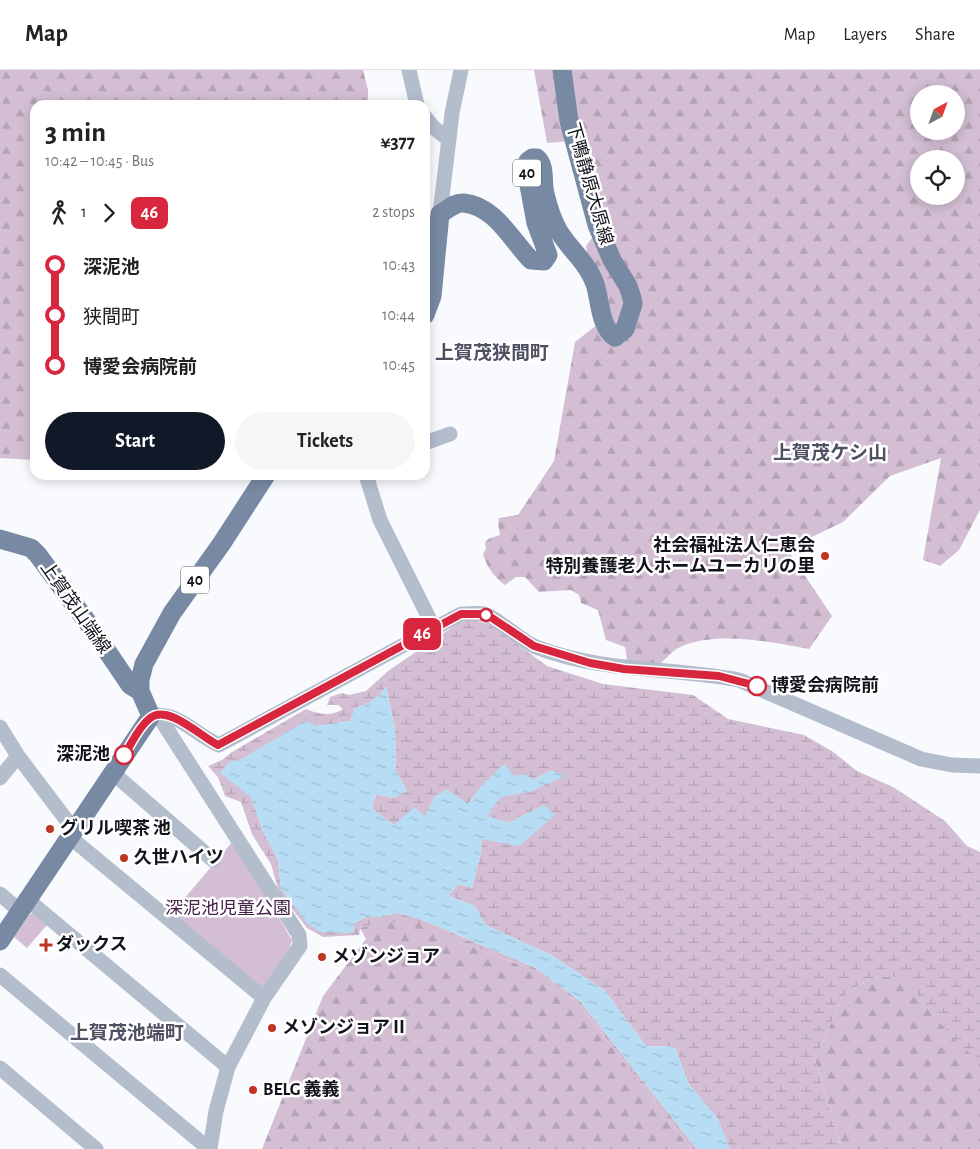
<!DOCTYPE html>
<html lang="en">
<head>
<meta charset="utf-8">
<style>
  body { margin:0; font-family:"Alegreya Sans","Noto Sans JP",sans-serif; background:#f6f6f6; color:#222; height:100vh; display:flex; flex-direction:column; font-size:19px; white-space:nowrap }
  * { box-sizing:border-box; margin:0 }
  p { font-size:16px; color:#767676 }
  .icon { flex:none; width:28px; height:28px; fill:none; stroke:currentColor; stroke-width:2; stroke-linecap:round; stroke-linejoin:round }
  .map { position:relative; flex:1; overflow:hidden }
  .drawer { position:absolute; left:30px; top:30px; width:400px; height:380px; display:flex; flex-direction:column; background:#fff; border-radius:15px; box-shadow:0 2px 12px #0003 }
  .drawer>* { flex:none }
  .badge { padding:0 10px; border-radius:8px; font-size:18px; line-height:32px }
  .needle { width:32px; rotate:41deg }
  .tools { position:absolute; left:910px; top:15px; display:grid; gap:10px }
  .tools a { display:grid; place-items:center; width:55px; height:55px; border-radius:50%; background:#fff; box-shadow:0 2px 12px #0003; font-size:25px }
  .map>.badge { position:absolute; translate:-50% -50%; box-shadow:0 0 0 2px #fff }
  .legs { display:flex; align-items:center; gap:8px; height:55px; padding:0 15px; font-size:16px }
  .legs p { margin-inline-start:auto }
  .summary { display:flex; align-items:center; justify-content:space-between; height:85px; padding:0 15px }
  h1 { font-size:28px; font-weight:700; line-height:38px }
  .action { display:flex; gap:10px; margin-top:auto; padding:10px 15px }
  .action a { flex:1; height:58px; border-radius:30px; background:#111827; color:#fff; font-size:20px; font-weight:700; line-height:58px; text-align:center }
  .action a+a { background:#f6f6f6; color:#222 }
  ul { padding:0 15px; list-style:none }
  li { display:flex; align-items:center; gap:18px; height:50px; font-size:19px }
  li i { display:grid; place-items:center; width:8px; height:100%; margin:0 6px; background:currentColor }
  li i::after { content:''; width:12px; height:12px; margin:-6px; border:4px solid; border-radius:50%; background:#fff }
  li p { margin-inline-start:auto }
  li:first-child i { background:linear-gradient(#0000 50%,currentColor 0) }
  li:last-child i { background:linear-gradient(currentColor 50%,#0000 0) }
  header { display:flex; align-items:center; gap:30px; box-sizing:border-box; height:70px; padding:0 25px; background:#fff; border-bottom:1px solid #e0e0e0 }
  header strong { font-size:24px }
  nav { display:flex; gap:28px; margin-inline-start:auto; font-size:18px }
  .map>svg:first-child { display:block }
</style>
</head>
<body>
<header>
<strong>Map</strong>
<nav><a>Map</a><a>Layers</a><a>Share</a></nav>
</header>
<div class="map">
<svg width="980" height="1079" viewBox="0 0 980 1079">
  <defs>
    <pattern id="forest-firs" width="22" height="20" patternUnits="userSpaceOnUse" patternTransform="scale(1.25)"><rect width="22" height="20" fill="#d3bed4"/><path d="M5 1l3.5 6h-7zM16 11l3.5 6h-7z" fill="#b4a2b5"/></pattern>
    <pattern id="wetland-marsh" width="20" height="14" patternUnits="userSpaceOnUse" patternTransform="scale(1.25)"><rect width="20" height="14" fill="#d3bed4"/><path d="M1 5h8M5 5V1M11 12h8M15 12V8" fill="none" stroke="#b4a2b5"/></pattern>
    <pattern id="water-ripples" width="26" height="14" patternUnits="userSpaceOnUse" patternTransform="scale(1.25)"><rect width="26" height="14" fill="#b7ddf4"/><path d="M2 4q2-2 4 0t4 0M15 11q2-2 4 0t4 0" fill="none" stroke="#9cbdd1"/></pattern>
  </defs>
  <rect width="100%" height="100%" fill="#f9fafe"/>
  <path fill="#d3bed4" d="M233 771 292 870 290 877 267 916H258L172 843Z
    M37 843 47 855 27 878 14 867 30 844Z"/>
  <path fill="url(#forest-firs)" fill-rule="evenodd" d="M0 0H363L368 20V35H35V390L0 388Z
    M534 0H980V440L959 480 940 496 923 490 941 388 890 406 843 452 787 479 832 546 809 579C770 572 715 560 678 578 671 582 664 591 657 596L627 590 625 577 606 570 598 540 581 533 579 525 571 520 539 522 525 507H516L505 515C495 508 486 496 483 484L486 479 485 472 490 468 500 465 498 454 499 448 518 445 554 391 575 272 598 254 586 176 605 150 582 70 547 73ZM919 24H956V61H919ZM919 89H956V126H919Z
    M420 852 458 871 541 903 578 933 691 1079H262L323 926 366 869 360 858 379 853Z
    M903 905 950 965 980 986V1079H846L840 1073 815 990 842 928 870 908Z"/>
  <path fill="url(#wetland-marsh)" d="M474 550 491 555 547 596 603 614 693 625 728 649 804 665 832 681 857 701 893 717 945 751 967 776 980 782V993L950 965 903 906 870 908 842 928 815 990 840 1073 846 1079H730L717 1048 688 1013 675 977 646 976 605 921 551 885 485 855 475 836 449 826 458 814 472 818 481 781 482 768 544 735 508 753 486 746 501 726 532 721 551 700 533 710 483 714 468 734 434 727 425 747 394 755 372 739 376 724 393 728 407 721 396 701 395 659 386 617C382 621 377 628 372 631 358 640 355 631 351 651L317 656 238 691H230L221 703 251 726 262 759 278 790 281 819 293 834 353 863 354 853 366 847H378L398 843 420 849 536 898 580 931 697 1079H691L578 933 541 903 458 871 420 853H379L360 858 359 865 323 867 307 858 279 822 271 794 252 764 241 732 225 726 218 707 208 696 222 690 232 682 306 639C318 644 331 647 343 639L338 635H327L330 627 342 623 349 625 366 621 388 601 460 552Z"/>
  <path fill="url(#water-ripples)" d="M386 617 395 659 396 701 407 721 393 728 376 724 372 739 394 755 414 737 425 746 434 727 447 719 468 734 483 714 504 694 514 706 526 704 533 710 551 700 565 706 532 721 501 727 487 746 508 753 544 735 555 745 519 776 482 769 481 781 472 818 458 814 449 826 475 836 485 855 551 885 605 921 646 976 675 977 688 1013 717 1048 730 1079H697L580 931 536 898 420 849 398 843 378 847H366L354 853 353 863 321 862 307 853 281 819 278 790 262 759 251 727 220 703 230 691H238L306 651 317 656 351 651C355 631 358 640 372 631 377 628 382 621 386 617Z"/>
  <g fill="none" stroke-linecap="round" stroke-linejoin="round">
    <path stroke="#b3bdcc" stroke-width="15" d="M409 0 417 35
      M425 47 433 57 449 70
      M440 144 452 43 461 0
      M425 373 450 364
      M366 405 380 450 434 558
      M158 645 299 865 300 876 264 928 228 997 216 1041 210 1079
      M151 646C179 641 195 665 219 675L461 544C468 544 477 543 484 544 498 548 519 570 536 577 603 603 670 597 739 610L921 689 952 695 980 696
      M0 657 18 686 74 760
      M113 703 213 790
      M0 708 18 686
      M71 768 264 928
      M0 824 21 842
      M29 831 228 997
      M0 905 209 1079
      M0 998 96 1079"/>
    <path stroke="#788aa3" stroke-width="19" d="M425 245 432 226 440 144C447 140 455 132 464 133 495 136 512 171 531 190L544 191 548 185 536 153 526 99 528 91 532 88H537C546 96 542 113 545 124 548 137 552 149 558 160 569 179 588 193 595 214 600 229 600 258 615 267L625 259 633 234 632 228 628 216 612 190 597 155 569 51 562 0
      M0 469 31 478 38 485 88 553 130 615 140 621
      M0 871 151 646 140 621V610L144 594 172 543 222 473 266 405"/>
  </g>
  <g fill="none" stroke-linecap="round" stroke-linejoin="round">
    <defs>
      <path id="line-1" d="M124 685C132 673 138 658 149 649 167 632 202 668 218 675L461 544H486L534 576 590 593 624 599 719 606 757 616"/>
    </defs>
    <use href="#line-1" stroke="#fff" stroke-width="11"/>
    <use href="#line-1" stroke="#d7263d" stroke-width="8"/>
  </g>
  <g fill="#bf3320" stroke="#fff" stroke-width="2">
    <circle cx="825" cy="486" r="5"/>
    <circle cx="50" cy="759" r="5"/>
    <circle cx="124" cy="788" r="5"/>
    <path d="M43.5 867.5h5v5h5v5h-5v5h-5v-5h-5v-5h5z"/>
    <circle cx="322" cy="887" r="5"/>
    <circle cx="272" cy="958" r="5"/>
    <circle cx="253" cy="1020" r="5"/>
  </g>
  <g fill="#fff" stroke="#d7263d" stroke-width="2.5">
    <circle cx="486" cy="545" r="6"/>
    <circle cx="757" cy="616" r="9"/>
    <circle cx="124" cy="685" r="9"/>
  </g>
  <g text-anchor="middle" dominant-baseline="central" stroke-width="5" stroke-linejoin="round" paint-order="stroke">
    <g fill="#fff" stroke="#5a5a5f" stroke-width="1">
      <rect x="513" y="89.5" width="28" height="27" rx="4"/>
      <rect x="181" y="496.5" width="28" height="27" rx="4"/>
    </g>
    <g font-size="16" font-weight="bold" fill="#13141b">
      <text x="527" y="103">40</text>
      <text x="195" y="510">40</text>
    </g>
    <g font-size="18" fill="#13141b" stroke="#fff">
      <text transform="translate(589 114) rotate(74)">下鴨静原大原線</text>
      <text transform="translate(75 538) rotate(55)">上賀茂山端線</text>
    </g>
    <g font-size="18" font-weight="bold" fill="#13141b" stroke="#fff" text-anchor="start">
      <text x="815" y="476" text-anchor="end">社会福祉法人仁恵会<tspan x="815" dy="21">特別養護老人ホームユーカリの里</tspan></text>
      <text x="60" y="759">グリル喫茶 池</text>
      <text x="134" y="788">久世ハイツ</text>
      <text x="56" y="875">ダックス</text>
      <text x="332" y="887">メゾンジョア</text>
      <text x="282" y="958">メゾンジョアⅡ</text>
      <text x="263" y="1020">BELG 義義</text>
    </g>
    <g font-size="18" font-weight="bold" fill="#13141b" stroke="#fff" text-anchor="start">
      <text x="771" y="616">博愛会病院前</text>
      <text x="110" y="685" text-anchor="end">深泥池</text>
    </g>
    <g font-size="18" fill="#452148" stroke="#fff">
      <text x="228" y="839">深泥池児童公園</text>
    </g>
    <g font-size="19" font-weight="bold" fill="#4e5062" stroke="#fff">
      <text x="492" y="283">上賀茂狭間町</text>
      <text x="830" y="383">上賀茂ケシ山</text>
      <text x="127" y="963">上賀茂池端町</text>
    </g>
  </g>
</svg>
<div class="tools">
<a><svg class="needle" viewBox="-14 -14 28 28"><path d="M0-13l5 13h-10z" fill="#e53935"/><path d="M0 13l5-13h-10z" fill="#767676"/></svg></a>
<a><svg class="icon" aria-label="locate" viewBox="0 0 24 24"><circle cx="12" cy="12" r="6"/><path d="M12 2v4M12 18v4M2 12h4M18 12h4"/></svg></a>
</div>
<b class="badge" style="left:422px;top:564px;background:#d7263d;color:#fff">46</b>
<section class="drawer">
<div class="summary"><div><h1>3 min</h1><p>10:42 – 10:45 · Bus</p></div><b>¥377</b></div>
<div class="legs"><svg class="icon" aria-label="walk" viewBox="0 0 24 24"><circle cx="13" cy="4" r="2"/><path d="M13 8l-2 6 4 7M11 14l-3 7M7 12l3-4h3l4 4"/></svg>1<svg class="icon" aria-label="forward" viewBox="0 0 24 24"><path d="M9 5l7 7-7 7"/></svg><b class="badge" style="background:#d7263d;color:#fff">46</b><p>2 stops</p></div>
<ul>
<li><i style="color:#d7263d"></i><b>深泥池</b><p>10:43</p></li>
<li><i style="color:#d7263d"></i><span>狭間町</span><p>10:44</p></li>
<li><i style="color:#d7263d"></i><b>博愛会病院前</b><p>10:45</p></li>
</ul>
<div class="action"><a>Start</a><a>Tickets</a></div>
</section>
</div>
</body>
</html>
